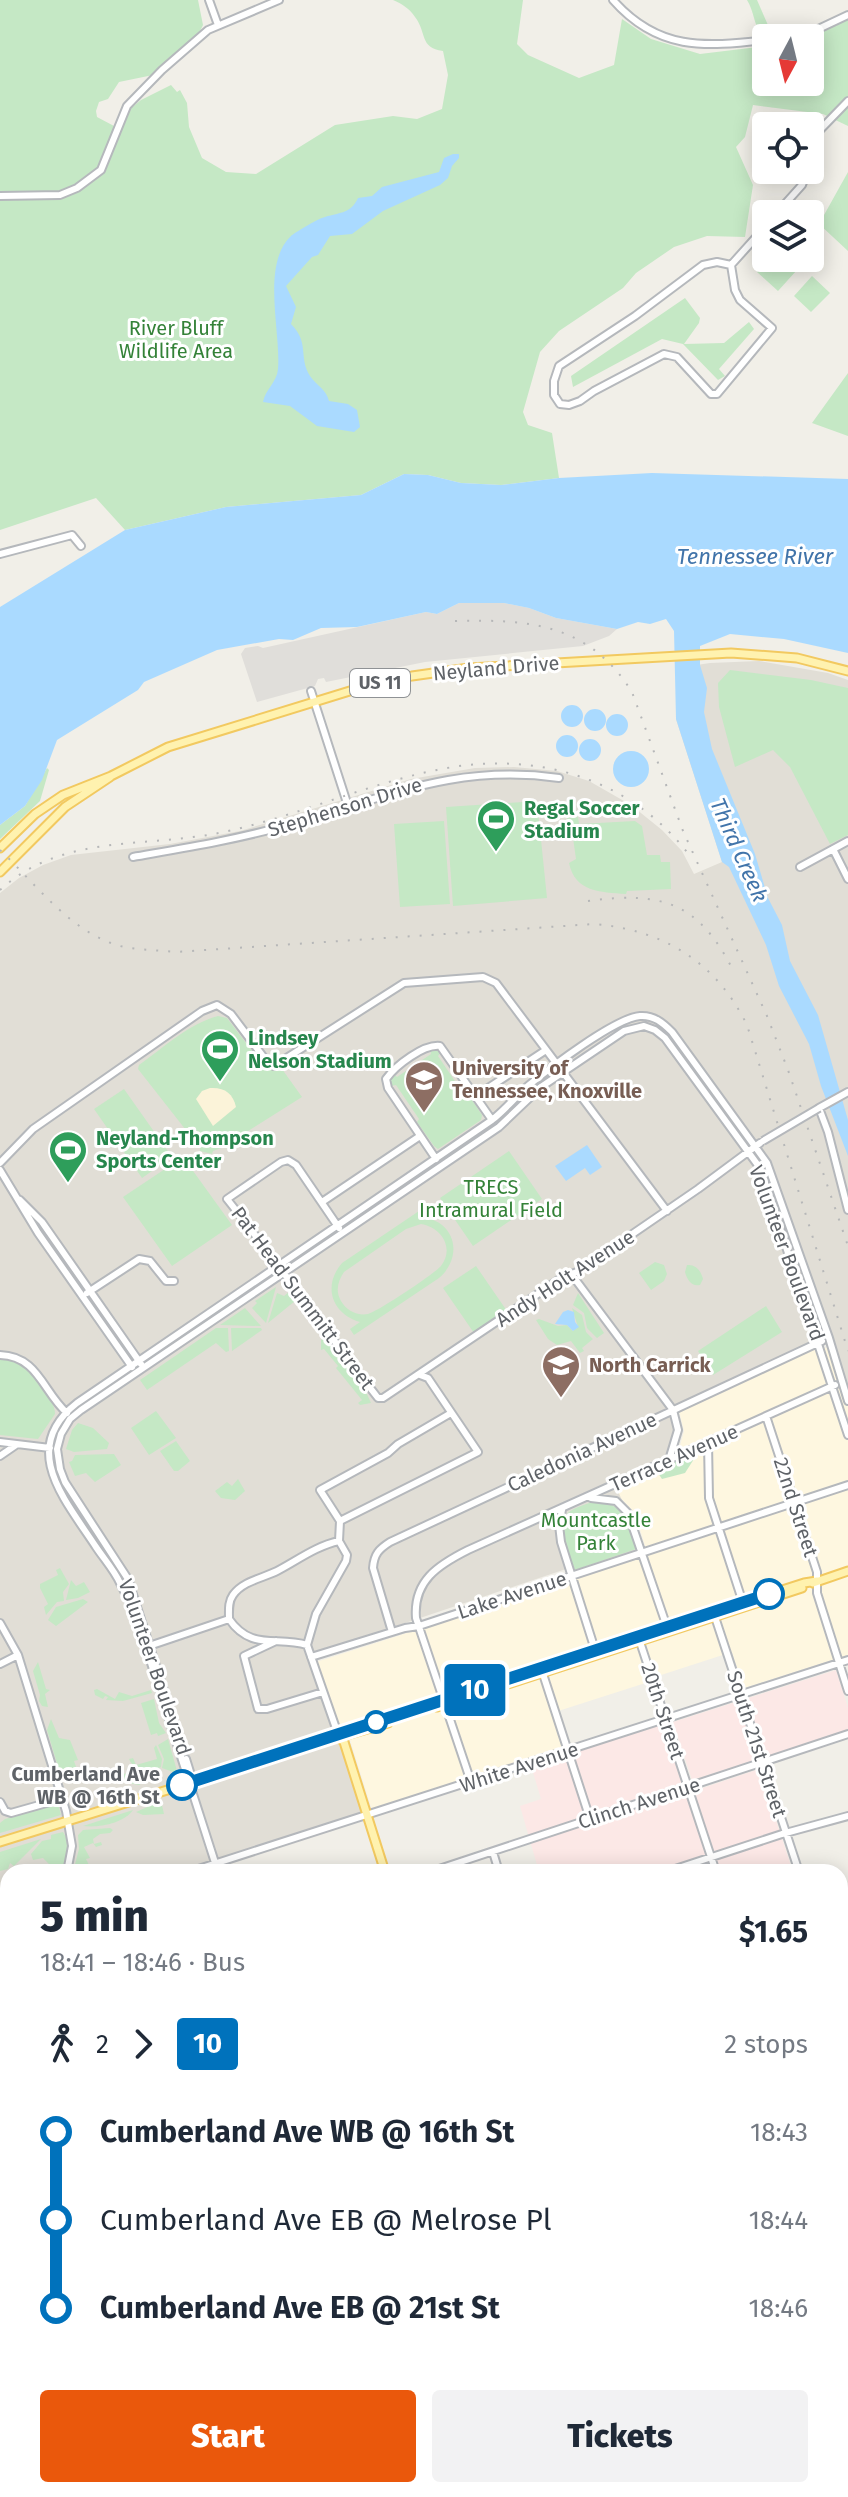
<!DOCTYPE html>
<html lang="en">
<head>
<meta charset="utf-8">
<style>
  body { margin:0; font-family:"Fira Sans",sans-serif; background:#f2f2f3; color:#1f2937; height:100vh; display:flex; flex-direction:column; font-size:30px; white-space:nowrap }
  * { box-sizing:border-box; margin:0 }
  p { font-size:26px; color:#747a83 }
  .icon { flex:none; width:44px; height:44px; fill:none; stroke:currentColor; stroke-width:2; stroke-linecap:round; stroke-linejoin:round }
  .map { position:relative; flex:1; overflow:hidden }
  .details { position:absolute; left:0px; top:1864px; width:848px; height:634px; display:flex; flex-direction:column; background:#fff; border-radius:24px 24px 0 0; box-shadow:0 4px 20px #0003 }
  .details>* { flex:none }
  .badge { padding:0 16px; border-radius:6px; font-size:28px; line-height:52px }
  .needle { width:52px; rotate:187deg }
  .fabs { position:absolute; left:752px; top:24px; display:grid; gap:16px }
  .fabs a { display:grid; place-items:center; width:72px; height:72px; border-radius:8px; background:#fff; box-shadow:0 4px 20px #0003; font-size:40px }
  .map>.badge { position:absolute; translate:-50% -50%; box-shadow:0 0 0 4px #fff }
  .legs { display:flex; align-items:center; gap:12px; height:88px; padding:0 40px; font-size:26px }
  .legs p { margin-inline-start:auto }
  .overview { display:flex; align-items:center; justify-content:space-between; height:136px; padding:0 40px }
  h1 { font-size:44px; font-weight:800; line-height:60px }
  .primary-button { display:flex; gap:16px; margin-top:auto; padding:16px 40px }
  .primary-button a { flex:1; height:92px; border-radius:8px; background:#ea580c; color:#fff; font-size:32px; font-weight:800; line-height:92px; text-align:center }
  .primary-button a+a { background:#f2f2f3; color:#1f2937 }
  ul { padding:0 40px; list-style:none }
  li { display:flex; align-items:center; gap:28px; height:88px; font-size:30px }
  li i { display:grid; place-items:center; width:12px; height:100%; margin:0 10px; background:currentColor }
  li i::after { content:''; width:20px; height:20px; margin:-10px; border:6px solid; border-radius:50%; background:#fff }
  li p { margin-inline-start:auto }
  li:first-child i { background:linear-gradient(#0000 50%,currentColor 0) }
  li:last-child i { background:linear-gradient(currentColor 50%,#0000 0) }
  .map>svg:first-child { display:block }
</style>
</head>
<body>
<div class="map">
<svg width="848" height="2497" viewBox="0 0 848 2497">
  <rect width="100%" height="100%" fill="#f1efe8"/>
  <path fill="#fef7e0" d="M834 1346 848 1388V1655L744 1688 732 1652 658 1676V1679L552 1713 562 1748 372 1810 350 1740 337 1743 320 1687 310 1664 648 1556 635 1513 618 1495V1491L675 1464 684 1431 679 1411 810 1351Z
    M3 2128 8 2143V2359L0 2363V2130Z
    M848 2351V2424L840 2427V2352Z"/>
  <path fill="#e0deda" d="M459 603H504L529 608 556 618 617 629 609 636 583 646 425 662 326 682 324 678 318 679 315 686 257 702 241 654 245 648 258 646 263 648 426 612 437 614Z
    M848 2123V2261L840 2260V2126Z
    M848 2433V2497H624L648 2490H840V2436Z"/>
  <path fill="#e1ded6" d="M759 661 828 673 848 680V1388L830 1336 673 1410 678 1430 669 1460 615 1485 628 1513 642 1552 572 1575 566 1569 307 1656 338 1734 364 1811 186 1872H8V1927L0 1930V893L19 878 43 865 71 855 170 844 240 831 411 779 475 768 514 767 557 771 589 781 631 805 662 830 682 851 694 874 722 862 676 719V668L710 663Z"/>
  <path fill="#fce8e6" d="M836 1670 848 1708V1731L692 1780 673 1722Z
    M662 1721 685 1794 759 1769 793 1872H539L520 1806 541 1799 532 1769 575 1751Z"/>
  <path fill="#c5e8c5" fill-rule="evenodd" d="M0 0H198L203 25 198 35 153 75 119 82 108 99 99 102 96 111 97 117 114 126 111 137 114 138 130 109 141 100 171 85 177 92 180 90 187 103 189 127 202 158 226 172 256 174 335 125 393 116 417 119 442 109 448 75 443 51C419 48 427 32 415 17 409 8 402 4 393 0H523L517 44 528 55 579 78 614 65 622 19 651 39 700 54 766 46V82H810V38H805L848 19V126L823 114 753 105 745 137 736 147 753 185 745 237 707 236 674 247 636 273 623 288 559 331 540 352 523 412 528 425 552 433 559 478 501 485 461 483 428 475 404 474 361 495 226 507 125 530 96 498 0 530Z
    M747 0H757L771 32 761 34C754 25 754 11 747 0Z
    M848 172V251L819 224Z
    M770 258H804L806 260 778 291 757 272Z
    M812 276 830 293 811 312 794 296Z
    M685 298 700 318 699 323 684 344 724 343 749 322 754 329 719 369 725 376 718 380 683 344 662 339 573 387 571 376Z
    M848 373V436L812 423Z
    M730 670 811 680 848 688V835L830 844 790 767 773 750 735 767 719 707 718 683Z
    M47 768 49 770 40 801 0 839V825L25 806Z
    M537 801 547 898 453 906 446 807Z
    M578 817 579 824 635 821 642 826 647 855H660L661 862H670L671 889 627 891 626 894C600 892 575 892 569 863L576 859 572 831H567V818Z
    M444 821 450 904 400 907 394 824Z
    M218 1016 227 1018 265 1068 282 1069 302 1097 221 1148 213 1151 212 1154 200 1151V1148L138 1069 139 1065C163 1048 190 1023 218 1016Z
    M438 1049 441 1052 438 1056 463 1093 466 1091 482 1115 481 1120 438 1149 434 1146 417 1122 419 1119 396 1085 391 1086 389 1080 394 1074 397 1077 431 1054 430 1050Z
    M124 1089 172 1157 142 1178 94 1109Z
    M509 1151 542 1199 473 1246 440 1198Z
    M183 1157 232 1225 172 1266 123 1197Z
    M419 1211C425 1220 434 1218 442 1225 460 1240 455 1265 439 1278L354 1335 350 1329 360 1322C332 1314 322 1286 342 1263ZM421 1224C441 1227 455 1248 441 1266 434 1274 377 1312 368 1314 357 1316 346 1310 341 1301 335 1291 338 1281 344 1272L406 1229Z
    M655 1262 664 1265 667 1274 664 1281 651 1290 639 1273Z
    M687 1265C696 1264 701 1271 703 1279L700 1285C692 1287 687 1280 685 1272Z
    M476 1266 507 1311 474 1333 443 1288Z
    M276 1287 266 1323 252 1308 257 1303 255 1301Z
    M289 1292 295 1301 268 1323 277 1293 284 1296Z
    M578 1293 604 1333 597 1338 587 1328 584 1313 573 1305Z
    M766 1306 782 1332 713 1375 698 1351Z
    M245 1308 261 1326 220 1325Z
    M572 1308 582 1315 586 1332 593 1339 582 1348 584 1351 580 1353 571 1341 557 1345 548 1339 536 1320 539 1319 558 1326 567 1325 573 1331 578 1327Z
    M216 1328H228L229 1351 226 1352 216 1343 147 1390 140 1380Z
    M231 1328H261L262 1330 232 1351Z
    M325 1337 366 1392 371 1403 360 1405 358 1403 362 1400 336 1368 338 1366 324 1349 321 1350V1340Z
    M0 1357C22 1359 35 1371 45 1390 49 1399 55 1405 55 1414L38 1439 0 1435Z
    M156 1411 176 1438 149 1455 131 1428Z
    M78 1423 93 1428 109 1443 107 1449 74 1452 66 1449 72 1430Z
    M176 1441 190 1461 178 1471H174L160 1451Z
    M693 1452 694 1459 685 1473 662 1479 656 1470Z
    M114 1454 121 1465 95 1482 86 1473 75 1476 69 1462 72 1461 75 1455Z
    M238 1479 245 1491 235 1500 221 1498 215 1491 227 1482 232 1486Z
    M595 1501C623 1504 634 1521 636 1549L575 1570C570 1556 555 1523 569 1512 576 1507 587 1504 595 1501Z
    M60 1568 69 1584 63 1592 64 1601 57 1602 46 1615 44 1607 48 1604 40 1588V1584L58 1575 56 1570Z
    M71 1580 76 1586 84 1582 90 1592 78 1598 66 1600Z
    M83 1599 88 1602 56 1626 48 1620 56 1607Z
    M38 1662 46 1689 50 1690 45 1694 48 1707 42 1706 39 1701 40 1695 33 1671Z
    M97 1689 115 1699 119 1692 132 1696 151 1690 152 1693 123 1701 106 1700 108 1697 105 1696 103 1699 95 1695 94 1690Z
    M154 1699 159 1723 166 1733 158 1736 157 1733 151 1735 141 1703Z
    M51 1719 59 1738 70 1740 78 1760 74 1761 79 1775 62 1780 47 1730Z
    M168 1739 177 1771 176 1773 162 1768 164 1759 158 1745Z
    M156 1745 162 1759 161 1767C150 1773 134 1771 129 1759L133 1758 136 1765 157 1759 154 1748Z
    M146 1771H156L157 1774 139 1785 123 1782 122 1774Z
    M161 1801 164 1814 143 1815 136 1812Z
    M58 1803 61 1815 0 1833V1823L5 1819Z
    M133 1810C124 1823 100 1828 83 1826Z
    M110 1828 113 1830 110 1833 100 1834 93 1839 94 1844 101 1842 102 1845 96 1847 93 1843 84 1847 90 1858 86 1859 89 1865 73 1872 79 1849 78 1835 83 1830Z
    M63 1832C72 1844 64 1858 62 1872H57L43 1858 33 1860 31 1854 42 1841 51 1839V1835Z
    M41 1839 14 1866 10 1863 8 1869 0 1871V1852Z"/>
  <path fill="#fbf3d9" d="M210 1088C224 1087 233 1093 236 1107L213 1126 196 1099 202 1091Z"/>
  <path fill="#aadaff" d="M453 154H459V158L452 166 448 178 440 185 383 211 352 234 330 236 318 255 312 257 286 286 296 307 291 324C310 343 298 357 310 376 317 386 326 389 329 401L348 404 357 410 360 427 354 432 317 426 290 406 263 402C265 390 277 382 278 369 281 332 261 264 291 236 294 233 318 219 322 218 338 212 350 215 358 198L372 196 382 187 439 172 444 158Z
    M652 473 848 479V653L784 639 730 634 700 646V665L707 688 704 712 712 749 755 854 768 898 782 925 790 961 818 1015 848 1120V1156L821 1086 809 1044 779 986 766 945 729 867 722 862 676 719 674 631 666 619 650 624 638 622 617 629 556 618 529 608 504 603H459L437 614 426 612 357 627 321 628 293 640 279 639 217 650 144 682 138 690 57 740 42 780 25 806 0 825V607L125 530 226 507 361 495 404 474 428 475 461 483 501 485 559 478Z
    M561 716a11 11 0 1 1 22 0a11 11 0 1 1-22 0Z
    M584 720a11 11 0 1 1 22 0a11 11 0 1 1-22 0Z
    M606 725a11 11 0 1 1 22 0a11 11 0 1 1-22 0Z
    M556 746a11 11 0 1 1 22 0a11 11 0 1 1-22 0Z
    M579 750a11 11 0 1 1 22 0a11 11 0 1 1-22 0Z
    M613 769a18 18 0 1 1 36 0a18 18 0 1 1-36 0Z
    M587 1145 602 1167 590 1175 585 1168 566 1181 555 1166Z
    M568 1310 574 1312 575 1322 579 1327 573 1331 567 1325 555 1324 563 1312Z"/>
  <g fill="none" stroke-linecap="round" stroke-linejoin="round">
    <defs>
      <path id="minor" d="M209 0 218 25
        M613 0C658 51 704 47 766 40
        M780 38 814 31 848 15
        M810 164 818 132 848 101
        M0 196 60 195 77 188 101 170 127 106 162 70 208 30 279 0
        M776 214 802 185 808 170
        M731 265 735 290 740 300 772 328 717 394H711L677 357 664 354 594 391 580 401 569 405 560 404 554 395V381L559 366 635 316 703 265 717 262 731 265 766 226
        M0 554 72 535 81 546
        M311 691 348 806
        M833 849 848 879
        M133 857C184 848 234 840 284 826 383 799 453 763 559 778
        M800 867 848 841
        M848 1092 819 1108 828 1132 848 1210
        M476 1096 546 1050
        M436 1159 388 1088 386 1079C396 1065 424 1044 440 1046L492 1120
        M0 1163 33 1129 202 1011 217 1005 231 1014 268 1063 274 1066 404 983 483 977 496 983 667 1211
        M0 1170 38 1233 132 1367
        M20 1200 42 1222 141 1364
        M322 1202 420 1136
        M339 1228 296 1165 288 1160 281 1162 227 1199C279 1264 326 1332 378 1398H383L563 1277 577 1272 698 1189 760 1143
        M572 1275 673 1410 678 1430 669 1460
        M87 1293 139 1259 150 1261 166 1281H174
        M0 1355C38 1356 43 1392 67 1413
        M766 1416 817 1572V1593L848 1691
        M0 1442 50 1448
        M708 1443 709 1498 743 1603
        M0 1456 16 1445
        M591 1498 616 1501 628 1513 667 1627
        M562 1510 559 1525 561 1542 596 1653
        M340 1521 478 1452 428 1378 420 1375
        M715 1617 799 1872
        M229 1619C229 1610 228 1602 233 1595 243 1581 263 1578 277 1571 298 1560 316 1546 339 1541
        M229 1619C251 1651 276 1636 307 1645
        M0 1623 18 1655 66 1811 72 1846 67 1872
        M392 1632 373 1568C374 1554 379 1549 390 1542L822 1341
        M276 1641 244 1656 258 1709H267L323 1692
        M640 1642 716 1872
        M149 1646 229 1619
        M311 1657 405 1628 419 1626 848 1485
        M0 1664 18 1655
        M543 1674 590 1819
        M338 1734 307 1645 316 1614 346 1561 347 1555 339 1541 340 1521 320 1490 388 1453 398 1444 451 1413
        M179 1737 128 1579 65 1482 60 1469 57 1449 61 1434 70 1419 81 1410 499 1127 541 1087 624 1031 644 1026 655 1030 665 1038 760 1168 848 1435
        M186 1759 191 1775 190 1783
        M471 1782 416 1618C413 1581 438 1565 468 1550L835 1385
        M0 1802 5 1811 11 1813 50 1802 59 1790
        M493 1852 499 1872
        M189 1872 848 1660
        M218 1872 134 1610C128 1601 125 1592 120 1583 114 1570 104 1559 96 1547 66 1501 18 1449 77 1403L492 1120C506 1109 516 1096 529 1085 550 1068 615 1018 640 1016 654 1015 663 1023 672 1032L767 1163 829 1338 848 1401
        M430 1872 848 1734
        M666 1872 782 1834 848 1816
        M840 1905 848 1903
        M0 1933 8 1930
        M840 1986 848 1984
        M840 1998 848 2026
        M0 2008 8 2005
        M840 2057 848 2055
        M0 2067 8 2064
        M0 2105 8 2129
        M0 2171 8 2168
        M0 2276 8 2270
        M0 2320 8 2330
        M0 2470 8 2464
        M0 2476 8 2472
        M64 2490 80 2497
        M472 2490 474 2497
        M674 2490 676 2497
        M783 2490 786 2497
        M338 2497 343 2490
        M434 2497 435 2490
        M754 2497 774 2490"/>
      <path id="major" d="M0 848 35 814 63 795 111 776 168 747 366 686 412 676 469 668 731 653 797 658 848 671
        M0 872 65 807 110 777
        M813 1583 848 1571
        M437 1707 802 1588
        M340 1738 344 1742 385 1872
        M288 1752 388 1723
        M0 1842 280 1755 294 1747 804 1583 817 1581
        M840 2265 848 2266
        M840 2431 848 2429
        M291 2490 306 2497
        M561 2490 563 2497
        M588 2497 613 2490
        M611 2497 636 2490"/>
      <path id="highway" d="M840 2278 848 2280
        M840 2296 848 2294
        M840 2310 848 2309
        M840 2321H848
        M840 2332H848
        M172 2497 179 2490
        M221 2497 234 2490
        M238 2497 249 2490
        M275 2497 287 2490"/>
    </defs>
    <use href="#minor" stroke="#b5b8bc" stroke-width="10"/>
    <use href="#major" stroke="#f2c960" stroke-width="11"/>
    <use href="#highway" stroke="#f9ab00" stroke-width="12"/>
    <use href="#minor" stroke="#fff" stroke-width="6"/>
    <use href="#major" stroke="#fff2af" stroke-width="7"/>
    <use href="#highway" stroke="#fde293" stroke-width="8"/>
    <path stroke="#b6b7b8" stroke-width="2" stroke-dasharray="2 10" stroke-linecap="butt" d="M455 621C530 619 589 624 632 692L683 831 767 1016 788 1070 848 1246
      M0 850C36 884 70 932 120 946 138 950 157 950 176 952L594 924C664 930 716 962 747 1025L848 1351
      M0 890C61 834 142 848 219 833 298 817 373 780 453 767 542 753 630 780 687 852
      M588 901C662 891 699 902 734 972
      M840 2117 848 2115
      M0 2371 8 2366"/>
    <defs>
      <path id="minor-bridge" d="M763 1141 819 1108"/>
      <path id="major-bridge" d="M0 2346 8 2347
        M270 2490 284 2497"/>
    </defs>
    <use href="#minor-bridge" stroke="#b5b8bc" stroke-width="10" stroke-linecap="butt"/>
    <use href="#major-bridge" stroke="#f2c960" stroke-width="11" stroke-linecap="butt"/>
    <use href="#minor-bridge" stroke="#fff" stroke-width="6"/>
    <use href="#major-bridge" stroke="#fff2af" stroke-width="7"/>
  </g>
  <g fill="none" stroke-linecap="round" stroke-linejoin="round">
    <defs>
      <path id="line-1" d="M182 1785 769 1594"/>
    </defs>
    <use href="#line-1" stroke="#fff" stroke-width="18"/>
    <use href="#line-1" stroke="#0072bc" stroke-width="12"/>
  </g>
  <defs>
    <symbol id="stadium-pin" viewBox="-11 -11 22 30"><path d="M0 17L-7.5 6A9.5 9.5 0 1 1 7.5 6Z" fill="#2e9e5b" stroke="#fff"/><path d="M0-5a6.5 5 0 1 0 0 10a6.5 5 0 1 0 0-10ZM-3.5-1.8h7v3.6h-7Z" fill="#fff"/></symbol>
    <symbol id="university-pin" viewBox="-11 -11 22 30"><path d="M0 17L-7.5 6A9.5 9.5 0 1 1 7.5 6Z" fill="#8d6e63" stroke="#fff"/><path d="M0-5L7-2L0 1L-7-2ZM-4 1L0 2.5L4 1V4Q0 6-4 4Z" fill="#fff"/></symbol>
  </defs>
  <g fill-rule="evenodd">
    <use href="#stadium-pin" x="474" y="797" width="44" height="60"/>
    <use href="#stadium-pin" x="198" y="1027" width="44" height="60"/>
    <use href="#university-pin" x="402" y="1058" width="44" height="60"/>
    <use href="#stadium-pin" x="46" y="1128" width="44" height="60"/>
    <use href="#university-pin" x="539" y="1343" width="44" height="60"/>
  </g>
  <g fill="#fff" stroke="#0072bc" stroke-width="4">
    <circle cx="769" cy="1594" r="14"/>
    <circle cx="376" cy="1722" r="10"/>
    <circle cx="182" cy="1785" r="14"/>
  </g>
  <g text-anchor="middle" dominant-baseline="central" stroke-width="6" stroke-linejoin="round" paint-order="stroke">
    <rect fill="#fff" stroke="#8f9295" stroke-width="2" x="350" y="669" width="60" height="28" rx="6"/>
    <g font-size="18" font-weight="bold" fill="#5f6368">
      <text x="380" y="683">US 11</text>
    </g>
    <g font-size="20" fill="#348238" stroke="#fff">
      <text x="176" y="328">River Bluff<tspan x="176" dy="23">Wildlife Area</tspan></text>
      <text x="491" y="1187">TRECS<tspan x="491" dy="23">Intramural Field</tspan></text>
      <text x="596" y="1520">Mountcastle<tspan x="596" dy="23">Park</tspan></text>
    </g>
    <g font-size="20" fill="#5f6368" stroke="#fff">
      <text transform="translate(496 668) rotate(-5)">Neyland Drive</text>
      <text transform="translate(345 807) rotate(-17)">Stephenson Drive</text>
      <text transform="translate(787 1253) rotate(70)">Volunteer Boulevard</text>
      <text transform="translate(565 1278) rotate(-33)">Andy Holt Avenue</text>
      <text transform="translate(303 1298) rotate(53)">Pat Head Summitt Street</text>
      <text transform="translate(582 1452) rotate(-25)">Caledonia Avenue</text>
      <text transform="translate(674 1458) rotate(-24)">Terrace Avenue</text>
      <text transform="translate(796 1507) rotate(72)">22nd Street</text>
      <text transform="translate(512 1595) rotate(-18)">Lake Avenue</text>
      <text transform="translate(155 1667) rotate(71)">Volunteer Boulevard</text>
      <text transform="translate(663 1711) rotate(72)">20th Street</text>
      <text transform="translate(757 1744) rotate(72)">South 21st Street</text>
      <text transform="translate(519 1767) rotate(-18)">White Avenue</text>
      <text transform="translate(639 1803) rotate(-18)">Clinch Avenue</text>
    </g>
    <g font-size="20" font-weight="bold" fill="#27864d" stroke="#fff" text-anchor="start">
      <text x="524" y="808">Regal Soccer<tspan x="524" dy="23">Stadium</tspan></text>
      <text x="248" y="1038">Lindsey<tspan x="248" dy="23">Nelson Stadium</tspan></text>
      <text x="96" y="1138">Neyland-Thompson<tspan x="96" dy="23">Sports Center</tspan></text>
    </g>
    <g font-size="20" font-weight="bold" fill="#785e54" stroke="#fff" text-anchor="start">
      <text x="452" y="1068">University of<tspan x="452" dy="23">Tennessee, Knoxville</tspan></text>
      <text x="589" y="1365">North Carrick</text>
    </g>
    <g font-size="20" font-weight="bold" fill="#5f6368" stroke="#fff" text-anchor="end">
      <text x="160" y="1774">Cumberland Ave<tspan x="160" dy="23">WB @ 16th St</tspan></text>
    </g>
    <g font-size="22" font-style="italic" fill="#4174aa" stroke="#fff">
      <text x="755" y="556">Tennessee River</text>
      <text transform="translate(739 850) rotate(66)">Third Creek</text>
    </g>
  </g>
</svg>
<div class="fabs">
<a><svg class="needle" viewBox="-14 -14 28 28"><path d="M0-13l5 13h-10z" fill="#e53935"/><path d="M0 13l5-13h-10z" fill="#747a83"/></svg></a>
<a><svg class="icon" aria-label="locate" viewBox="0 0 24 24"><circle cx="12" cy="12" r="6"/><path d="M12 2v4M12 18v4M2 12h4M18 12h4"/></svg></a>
<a><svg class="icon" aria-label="layers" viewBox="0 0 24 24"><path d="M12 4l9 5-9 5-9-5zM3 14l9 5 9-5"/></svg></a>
</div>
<b class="badge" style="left:475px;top:1690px;background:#0072bc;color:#fff">10</b>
<section class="details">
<div class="overview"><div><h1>5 min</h1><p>18:41 – 18:46 · Bus</p></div><b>$1.65</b></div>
<div class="legs"><svg class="icon" aria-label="walk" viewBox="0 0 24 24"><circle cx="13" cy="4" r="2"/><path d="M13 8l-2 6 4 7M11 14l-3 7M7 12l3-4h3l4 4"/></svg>2<svg class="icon" aria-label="forward" viewBox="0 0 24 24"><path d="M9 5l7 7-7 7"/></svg><b class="badge" style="background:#0072bc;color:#fff">10</b><p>2 stops</p></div>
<ul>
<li><i style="color:#0072bc"></i><b>Cumberland Ave WB @ 16th St</b><p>18:43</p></li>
<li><i style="color:#0072bc"></i><span>Cumberland Ave EB @ Melrose Pl</span><p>18:44</p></li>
<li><i style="color:#0072bc"></i><b>Cumberland Ave EB @ 21st St</b><p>18:46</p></li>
</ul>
<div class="primary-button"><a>Start</a><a>Tickets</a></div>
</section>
</div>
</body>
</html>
